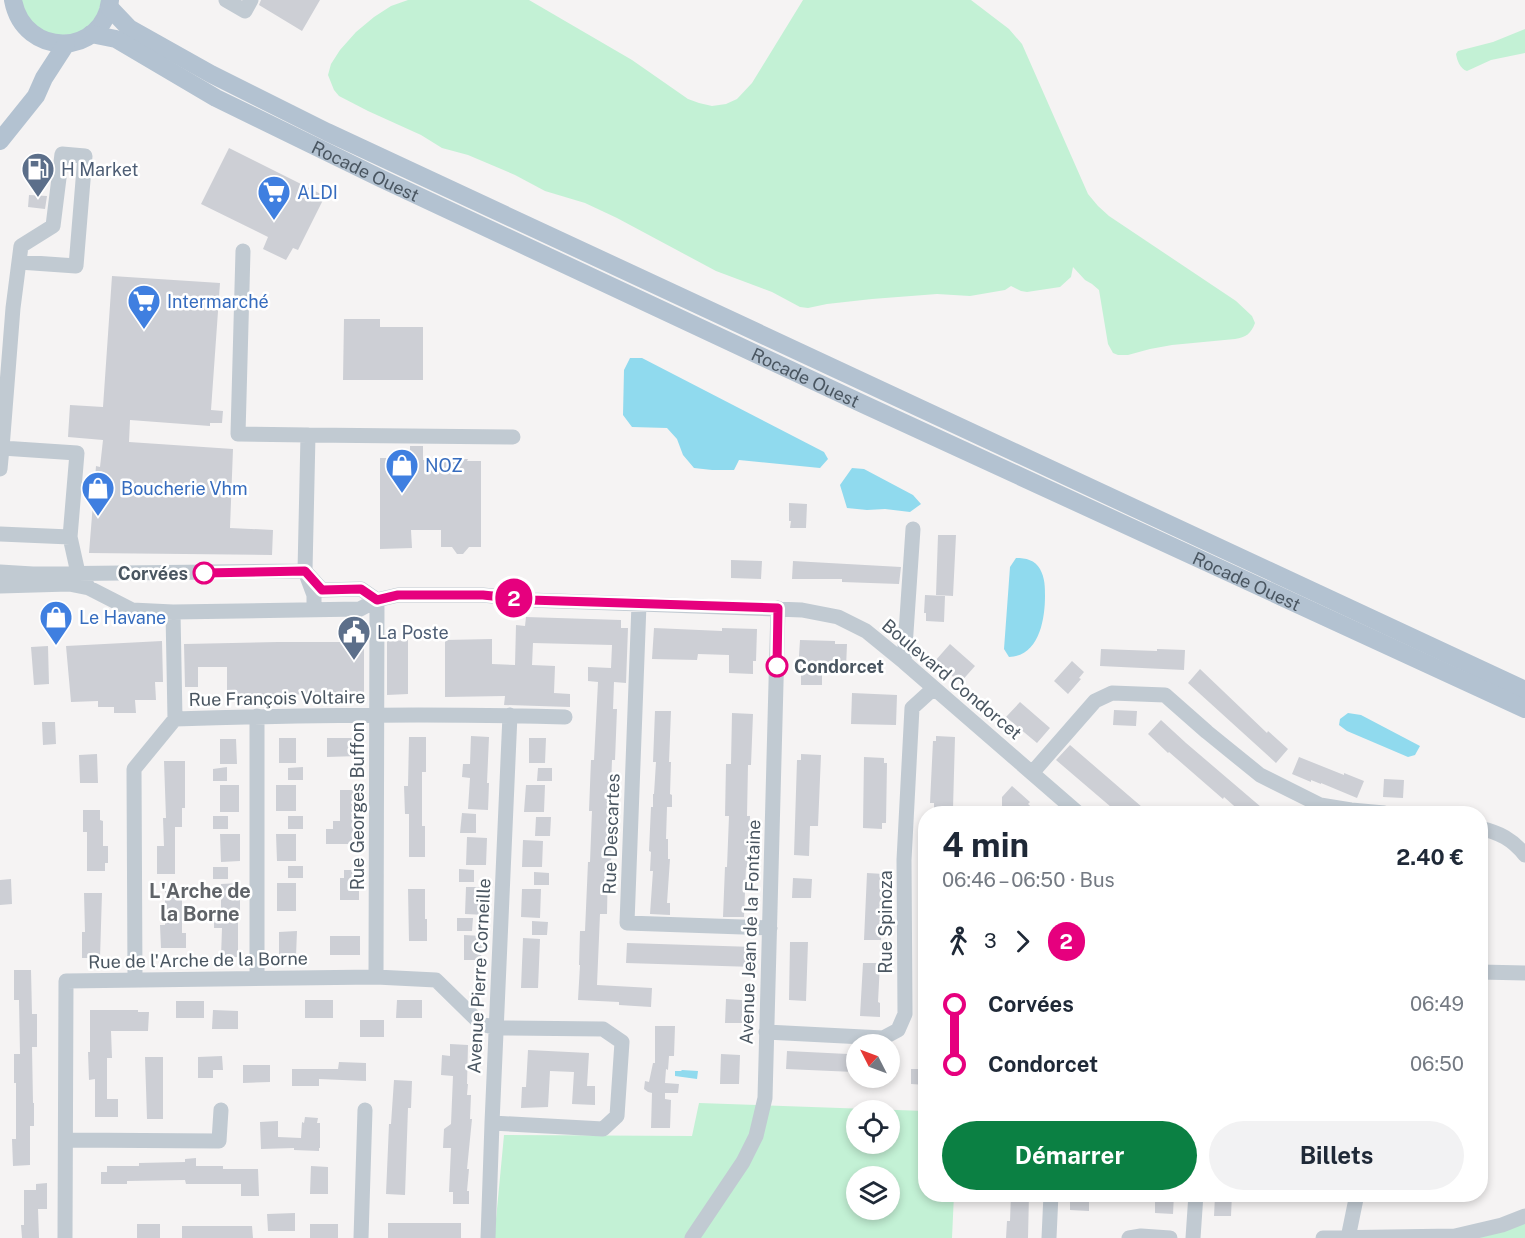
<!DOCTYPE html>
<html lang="fr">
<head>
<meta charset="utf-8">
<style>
  body { margin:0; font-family:"Public Sans",sans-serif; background:#f2f2f3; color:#1f2937; height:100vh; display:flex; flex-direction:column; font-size:22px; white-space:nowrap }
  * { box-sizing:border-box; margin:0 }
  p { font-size:20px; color:#747a83 }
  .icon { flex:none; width:33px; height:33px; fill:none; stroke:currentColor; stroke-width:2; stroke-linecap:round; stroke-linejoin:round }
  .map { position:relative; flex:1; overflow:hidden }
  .drawer { position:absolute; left:918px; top:806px; width:570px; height:396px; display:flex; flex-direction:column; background:#fff; border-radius:24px; box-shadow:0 3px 9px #0003 }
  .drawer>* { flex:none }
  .badge { padding:0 12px; border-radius:20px; font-size:21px; line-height:39px }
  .needle { width:39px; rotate:312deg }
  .tools { position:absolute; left:846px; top:1034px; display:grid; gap:12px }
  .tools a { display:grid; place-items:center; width:54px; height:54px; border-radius:50%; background:#fff; box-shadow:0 3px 9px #0003; font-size:30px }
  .map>.badge { position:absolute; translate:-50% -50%; box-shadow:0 0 0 3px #fff }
  .legs { display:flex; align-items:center; gap:9px; height:66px; padding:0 24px; font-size:20px }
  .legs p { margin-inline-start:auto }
  .head { display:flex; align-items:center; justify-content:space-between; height:102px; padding:0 24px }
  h1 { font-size:33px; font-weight:700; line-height:45px }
  .cta { display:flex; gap:12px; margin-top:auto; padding:12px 24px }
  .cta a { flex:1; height:69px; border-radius:36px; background:#0b8043; color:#fff; font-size:24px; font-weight:700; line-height:69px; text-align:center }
  .cta a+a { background:#f2f2f3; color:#1f2937 }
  ul { padding:0 24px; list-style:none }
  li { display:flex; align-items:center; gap:21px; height:60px; font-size:22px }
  li i { display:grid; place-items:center; width:9px; height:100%; margin:0 8px; background:currentColor }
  li i::after { content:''; width:15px; height:15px; margin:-8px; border:4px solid; border-radius:50%; background:#fff }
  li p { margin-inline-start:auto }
  li:first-child i { background:linear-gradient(#0000 50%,currentColor 0) }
  li:last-child i { background:linear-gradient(currentColor 50%,#0000 0) }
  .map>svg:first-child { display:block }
</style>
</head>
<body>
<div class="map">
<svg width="1525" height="1238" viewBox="0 0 1525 1238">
  <rect width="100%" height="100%" fill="#f5f3f3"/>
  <path fill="#c3f1d5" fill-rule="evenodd" d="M20 0H102L97 16 89 27 77 34 49 36 27 19Z
    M408 0H529L632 60 688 99 699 103 712 106 726 104 737 99 752 83 803 0H971L1009 29 1022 44 1088 194 1098 206 1109 216 1236 301 1252 316 1255 323C1251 334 1246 337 1235 339L1172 345 1150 349 1128 355H1118L1113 353 1108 344 1099 290 1092 284 1085 280 1073 267 1071 277 1060 287 1027 292 1021 291 1011 286 1005 290 970 296 937 294 872 299 827 304 808 308 800 307 772 292 716 271 617 218 585 203 545 191 515 175 468 155 442 148 421 135 368 111 339 96 334 90 328 75 331 64 340 50 356 32 374 17 391 6Z
    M1525 29V53L1491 60 1467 71C1460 69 1457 60 1456 54L1458 51 1493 42Z
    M699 1103 925 1111 926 1194H954L952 1238H495V1230L504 1135 692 1136ZM856 1110H890V1143H856ZM856 1176H890V1209H856Z
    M1525 1218V1238H1441Z"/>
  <path fill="#90daee" d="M630 358H642L824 452 828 459 820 468 739 460 734 470H712L694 468 683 455 677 439 667 428 632 427 623 415 624 370Z
    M852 468 864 469 913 495 921 504 910 512 885 509 867 510 847 508 840 485Z
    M1016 558C1026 558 1035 560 1040 569 1045 578 1045 587 1045 596 1045 620 1039 656 1009 657L1004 649 1010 567Z
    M1348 713 1361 715 1420 746 1415 755 1408 757 1347 731 1339 725 1340 719Z
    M682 1070 698 1071 697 1079 675 1076V1071H681Z"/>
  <path fill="#cdcfd5" d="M261 0H320L302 31 259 5Z
    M229 148 325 196 298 250 293 248 286 260 263 249 268 237 201 204Z
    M29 195 47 196 45 209 28 207Z
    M112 276 220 283 211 410 223 411 222 423H210V426L130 420 129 442 233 449 230 528 273 530 272 555 89 553 96 466 100 467 103 440 68 437 70 405 103 407Z
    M344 319H380V327H423V380H343Z
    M410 446H423V460L454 461V459H468L467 461H481V547H469L463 554H457L452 547H441V530H411L412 548 380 549V458H410Z
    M789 503 807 504 806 528H790L791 521H789Z
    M938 535H956L953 596 936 595Z
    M731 560 762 561 761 579 731 578Z
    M793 561 901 567 899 584 842 582V579H792Z
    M925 595 945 596 944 622 926 621V613H924Z
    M526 617 621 620V628H628L626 683 614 682 613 709H617L615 760H612L610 812H613L611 863H608L607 914H600L597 985 652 988 651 1007 619 1005V1002L578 1000 580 965H579L580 931H585L588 862H590L592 811H589L591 760H594L598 682 588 681V667L611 668 612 645 533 643 532 665 555 666 554 693 570 694V707L504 705 505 696 445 697V640L492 639V664L515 665 516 625 525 626Z
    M654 628 722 631V628L757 629 756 661H753V674L729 673V655L698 654 697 660 652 659Z
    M408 640V694L387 695V641Z
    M800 640 835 641V644H847L846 668 822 667V685H801V672H798Z
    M162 641 163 682H155L156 700H135L136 713H114V707H98V701L71 702 66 646Z
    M278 642H364V693L227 696V667H198V687H185L184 644Z
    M950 644 975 666 960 683 935 661Z
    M48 646 49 684 34 685 31 647Z
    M1101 649 1157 651V649L1185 650 1184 670 1100 666Z
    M1072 661 1084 672 1079 678 1081 679 1068 694 1054 681Z
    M1200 669 1267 733 1268 731 1288 749 1276 763 1188 683Z
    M852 693 897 695 896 725 851 724Z
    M1020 702 1050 728 1037 743 1006 717Z
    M1114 710 1137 711 1136 726 1113 725Z
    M655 711H671L669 762H671L670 794 672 795V807H667L666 839H668V859H670L667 903H670V915L650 914 653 871H650L651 852 649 851 651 807H653V794H654L656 762H653Z
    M732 713 753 714 751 765H748L747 816H750L748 868 746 867 744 917H723L725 867H727L729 816H725L726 764H731Z
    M1161 720 1186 743 1268 813H1242L1224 797 1223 799 1169 752 1168 753 1148 734Z
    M42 722H55L56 744 43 745Z
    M471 736 489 737 487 783H489L488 810 468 809 470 778 462 777 463 764H470Z
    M936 736 955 737 953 809H934V803H930L933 741H936Z
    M409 737H426V772H422V826H425V857H409V814H405L404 786H408Z
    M279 738H296V763H279Z
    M327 738H359V756L327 757Z
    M529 738H546L545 763H529Z
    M220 739H236L237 764H220Z
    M1070 745 1128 795 1149 813H1118L1056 760Z
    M97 754 98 783H80L79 755Z
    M801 754 821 755 818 826H810L809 856 794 855 797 760H801Z
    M864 757 884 758V763H887L886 823H882V829L863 828Z
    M1299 757 1344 775V773L1364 781 1357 798 1321 783V784L1311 780V782L1292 774Z
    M164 761H185V808H182V827H175V874H157V846H164L163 818H166Z
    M227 767V781H213V769Z
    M303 767V780H288V768Z
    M538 768H552V781H537Z
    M1384 779 1404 780 1403 798 1383 797Z
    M220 785H239V812H220Z
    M276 785H296V811H276Z
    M526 785H545L544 812H524Z
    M1012 786 1030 802 1028 804 1038 813H1007L1002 809V797Z
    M340 790H360L359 814H354L352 844H326V829H333V821H340Z
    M83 810H100V820L103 821V846H108V863H105V871H87V832H83Z
    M462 813 476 814V833H460Z
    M213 816H228V829H213Z
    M288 816H303V829H288Z
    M536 817H551L550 836H535Z
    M220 834H240V861L221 862Z
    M276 834H296V861H277Z
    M467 837 487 838 486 865H466Z
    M523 840 543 841 542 867H522Z
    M288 866H303V878H288Z
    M213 867H228V879H213Z
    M459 869 474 870V882H459Z
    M344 870H359V900H340V878H344Z
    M534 872 549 873V885H534Z
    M867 873 884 874 881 940H864Z
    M793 878 812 879 811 898H792Z
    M11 879 12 904 0 905V880Z
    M240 883V911H238V957H221L222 928H214V915H221V884Z
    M277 883H296V911H277Z
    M466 887H486L485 915 465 914Z
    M408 889H425V919H427V941H409Z
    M522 889H541L540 918 521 917Z
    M165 891H182V933H186V948H161L160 925H165Z
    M84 893H102L100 958H82V932H85Z
    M457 918H473L472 931H457Z
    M532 921 548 922 547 935H532Z
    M297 931 296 956H279V932Z
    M464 935 482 936 481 960H464Z
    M330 936H360V955H330Z
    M523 938 540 939 538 988H521Z
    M790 942H808L806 1001 789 1000Z
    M627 943 755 947 754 967 626 963Z
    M863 963H880L878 1002 880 1003V1017L860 1016Z
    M14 970H31L32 1014H37V1047H32L33 1103H34V1126H30V1165L13 1166 12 1139H16V1083H14V1054H20L19 1000H14Z
    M726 999 742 1000V1023H725Z
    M305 1000H333V1018H305Z
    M397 1000H422V1018H396Z
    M176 1001H204V1018H176Z
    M90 1010H138V1012H149L148 1031H111L112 1058H107V1099H118V1117H95V1079L89 1080 88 1052H90Z
    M213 1010 238 1011V1029H212Z
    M360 1020H384V1037H360Z
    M655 1026H675L674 1056H669L668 1070 666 1069 665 1083 679 1084 678 1093H665V1099L671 1100 670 1128H651L652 1093 648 1092 644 1089 645 1081 649 1082 653 1063H655Z
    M450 1044 468 1045 467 1084H468L467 1095H471L470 1119H472L467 1169H469L467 1191H469V1204H453V1192H449L451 1148H443L444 1129 451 1124 453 1076 441 1075 442 1055 450 1056Z
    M528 1050 589 1053 587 1086H595V1105L572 1104 574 1072 550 1071 548 1107 521 1108 522 1087H526Z
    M787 1051 848 1054V1058L855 1059 854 1072 786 1069Z
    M721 1054 740 1055 739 1084H720Z
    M222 1056 223 1070H213V1078H198V1057Z
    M145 1057H163V1119H147Z
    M339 1062 366 1063V1081L319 1079V1086H292V1069H338Z
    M243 1065H270V1082L243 1083Z
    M911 1069H926V1085L911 1084Z
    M394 1080 412 1081 411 1108H408L405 1195 386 1194 389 1124H391Z
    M305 1117 318 1118 317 1123H320V1148H319V1151L294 1150V1148L261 1149 260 1122 278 1121V1137L301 1138 302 1122 304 1123Z
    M196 1158V1166H223V1169H258L259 1196H241V1184H186L185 1180 127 1181V1184H101V1172H107V1166H139V1163L185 1162V1159Z
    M311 1166 328 1167V1194H310Z
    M47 1183V1209H38L39 1238H22L21 1225H24V1190H36V1184Z
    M1011 1194H1029L1028 1238H1006L1007 1221H1010Z
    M1070 1194H1089V1211L1070 1210Z
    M1155 1194H1174L1173 1214 1155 1213Z
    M1221 1194H1232L1231 1216H1214L1215 1196H1220Z
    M295 1213V1231H268L267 1214Z
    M388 1223H461V1238H388Z
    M137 1224H160V1238H137Z
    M310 1224H338V1238H310Z
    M182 1226H252L253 1238H182Z"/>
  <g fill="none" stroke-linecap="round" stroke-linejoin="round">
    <path stroke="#c1cad2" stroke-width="15" d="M226 0 245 11 251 0
      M243 251 238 434 308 435 305 571 314 595V610
      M19 262 76 266 85 156 62 154 53 226 21 246 13 308 2 448 77 453 70 537 78 573 89 588
      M308 435 513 437
      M0 447 2 448 0 469
      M0 534 70 537
      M0 572 33 574 305 571 322 590 361 589 377 600
      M0 586 69 584 89 588 132 610 173 612 360 609 377 600 398 595H483L530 600 802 610 838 617 866 631 904 662 1078 813
      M639 604 627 923 770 928
      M173 612 175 719
      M904 662 913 529
      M1032 773 1095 701 1112 693 1165 695 1207 732 1260 775 1320 805 1351 810 1384 813
      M1480 828C1500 833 1512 839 1525 855
      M1480 972 1525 973
      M376 977 377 600
      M257 978V716
      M135 980 134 769 175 719C305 715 435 713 565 717
      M766 1032 883 1038 898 1030 905 1014 904 860 912 708 934 688
      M66 1140 219 1141 221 1110
      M65 1238 66 981 376 977 436 980 481 1024 497 1028 603 1029 622 1042 617 1116 603 1129 492 1123
      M361 1238 365 1110
      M488 1238 492 1123 510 715
      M692 1238 743 1162 756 1136 765 1098 778 608
      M1049 1238 1051 1194
      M1129 1238 1141 1236 1170 1238
      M1193 1238 1196 1194
      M1323 1238 1455 1236 1502 1225 1525 1216
      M1348 1238 1357 1194"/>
    <g stroke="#b3c2d1" stroke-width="18">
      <path d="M13 0C24 59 104 57 110 0"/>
      <path d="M109 7 129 28 211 74 327 132 1525 690"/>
      <path id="s1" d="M91 34 116 39 216 98 382 179 863 404 1525 709"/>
      <path d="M0 141 36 96 44 78 66 44"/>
    </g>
  </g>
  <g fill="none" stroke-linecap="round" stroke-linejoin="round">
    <defs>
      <path id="line-1" d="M204 573 305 571 322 590 361 589 377 600 398 595H483L530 600 778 608 777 666"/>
    </defs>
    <use href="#line-1" stroke="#fff" stroke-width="14"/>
    <use href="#line-1" stroke="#e6007e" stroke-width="9"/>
  </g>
  <defs>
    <symbol id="fuel-pin" viewBox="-11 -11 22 30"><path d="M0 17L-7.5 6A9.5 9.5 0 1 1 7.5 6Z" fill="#5c6f8a" stroke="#fff"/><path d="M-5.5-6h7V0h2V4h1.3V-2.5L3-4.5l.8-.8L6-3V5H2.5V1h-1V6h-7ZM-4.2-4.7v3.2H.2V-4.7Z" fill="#fff"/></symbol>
    <symbol id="supermarket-pin" viewBox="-11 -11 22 30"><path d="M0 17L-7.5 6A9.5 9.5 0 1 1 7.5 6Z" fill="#3f7fe0" stroke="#fff"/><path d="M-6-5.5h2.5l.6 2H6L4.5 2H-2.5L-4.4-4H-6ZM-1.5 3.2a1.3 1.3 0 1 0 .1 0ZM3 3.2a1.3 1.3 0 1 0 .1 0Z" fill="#fff"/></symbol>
    <symbol id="shop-pin" viewBox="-11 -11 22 30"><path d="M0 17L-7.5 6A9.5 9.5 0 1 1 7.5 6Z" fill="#3f7fe0" stroke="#fff"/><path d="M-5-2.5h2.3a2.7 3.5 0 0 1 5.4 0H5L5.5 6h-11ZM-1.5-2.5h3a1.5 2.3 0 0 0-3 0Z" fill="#fff"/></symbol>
    <symbol id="civic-pin" viewBox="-11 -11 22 30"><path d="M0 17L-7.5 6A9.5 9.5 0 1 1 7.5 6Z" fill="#5c6f8a" stroke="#fff"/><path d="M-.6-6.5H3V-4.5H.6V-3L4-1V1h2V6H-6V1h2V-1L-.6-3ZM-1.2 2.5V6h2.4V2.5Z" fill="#fff"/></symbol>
  </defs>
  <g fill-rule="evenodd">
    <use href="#fuel-pin" x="19" y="150" width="38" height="52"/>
    <use href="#supermarket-pin" x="255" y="173" width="38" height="52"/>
    <use href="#supermarket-pin" x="125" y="282" width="38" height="52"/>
    <use href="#shop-pin" x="383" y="446" width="38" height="52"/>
    <use href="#shop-pin" x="79" y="469" width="38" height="52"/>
    <use href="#shop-pin" x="37" y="598" width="38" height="52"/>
    <use href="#civic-pin" x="335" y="613" width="38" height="52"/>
  </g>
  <g fill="#fff" stroke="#e6007e" stroke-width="3">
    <circle cx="204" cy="573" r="10"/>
    <circle cx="777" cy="666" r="10"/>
  </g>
  <g text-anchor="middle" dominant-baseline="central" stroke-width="5" stroke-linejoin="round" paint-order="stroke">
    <g font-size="18" fill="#4e5e75" stroke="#fff" text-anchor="start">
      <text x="61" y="169">H Market</text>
      <text x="377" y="632">La Poste</text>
    </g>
    <g font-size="18" fill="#4a5661" stroke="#fff">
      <text stroke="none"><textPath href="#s1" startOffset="308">Rocade Ouest</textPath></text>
      <text stroke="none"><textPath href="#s1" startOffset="794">Rocade Ouest</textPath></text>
      <text stroke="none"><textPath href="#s1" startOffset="1280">Rocade Ouest</textPath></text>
      <text transform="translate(952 679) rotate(40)">Boulevard Condorcet</text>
      <text transform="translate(277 698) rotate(-1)">Rue François Voltaire</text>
      <text transform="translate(357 806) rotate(-90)">Rue Georges Buffon</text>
      <text transform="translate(611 834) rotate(-88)">Rue Descartes</text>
      <text transform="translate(885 922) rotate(-90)">Rue Spinoza</text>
      <text transform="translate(750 932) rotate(-88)">Avenue Jean de la Fontaine</text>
      <text transform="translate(198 960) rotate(-1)">Rue de l'Arche de la Borne</text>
      <text transform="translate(479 976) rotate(-87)">Avenue Pierre Corneille</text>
    </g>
    <g font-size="18" fill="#366cbe" stroke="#fff" text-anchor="start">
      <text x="297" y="192">ALDI</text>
      <text x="167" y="301">Intermarché</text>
      <text x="425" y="465">NOZ</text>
      <text x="121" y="488">Boucherie Vhm</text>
      <text x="79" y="617">Le Havane</text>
    </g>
    <g font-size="18" font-weight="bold" fill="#4a5661" stroke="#fff" text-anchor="end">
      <text x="188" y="573">Corvées</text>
      <text x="794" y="666" text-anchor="start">Condorcet</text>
    </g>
    <g font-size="20" font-weight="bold" fill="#5f6368" stroke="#fff">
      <text x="200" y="891">L'Arche de<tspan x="200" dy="23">la Borne</tspan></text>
    </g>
  </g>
</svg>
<div class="tools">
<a><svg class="needle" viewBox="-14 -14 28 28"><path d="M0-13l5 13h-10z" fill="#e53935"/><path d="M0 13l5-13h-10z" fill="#747a83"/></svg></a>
<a><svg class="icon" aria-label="locate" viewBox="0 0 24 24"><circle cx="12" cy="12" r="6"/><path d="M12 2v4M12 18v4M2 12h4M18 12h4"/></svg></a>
<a><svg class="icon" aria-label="layers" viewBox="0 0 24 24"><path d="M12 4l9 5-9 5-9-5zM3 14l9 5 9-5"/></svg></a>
</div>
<b class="badge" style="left:514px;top:598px;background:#e6007e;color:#fff">2</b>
<section class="drawer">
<div class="head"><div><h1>4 min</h1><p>06:46 – 06:50 · Bus</p></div><b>2.40 €</b></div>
<div class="legs"><svg class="icon" aria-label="walk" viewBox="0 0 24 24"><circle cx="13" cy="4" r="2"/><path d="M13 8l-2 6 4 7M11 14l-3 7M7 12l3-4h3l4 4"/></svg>3<svg class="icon" aria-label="forward" viewBox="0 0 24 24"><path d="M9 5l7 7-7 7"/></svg><b class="badge" style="background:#e6007e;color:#fff">2</b></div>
<ul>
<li><i style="color:#e6007e"></i><b>Corvées</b><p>06:49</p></li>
<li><i style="color:#e6007e"></i><b>Condorcet</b><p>06:50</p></li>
</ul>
<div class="cta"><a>Démarrer</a><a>Billets</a></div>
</section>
</div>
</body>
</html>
